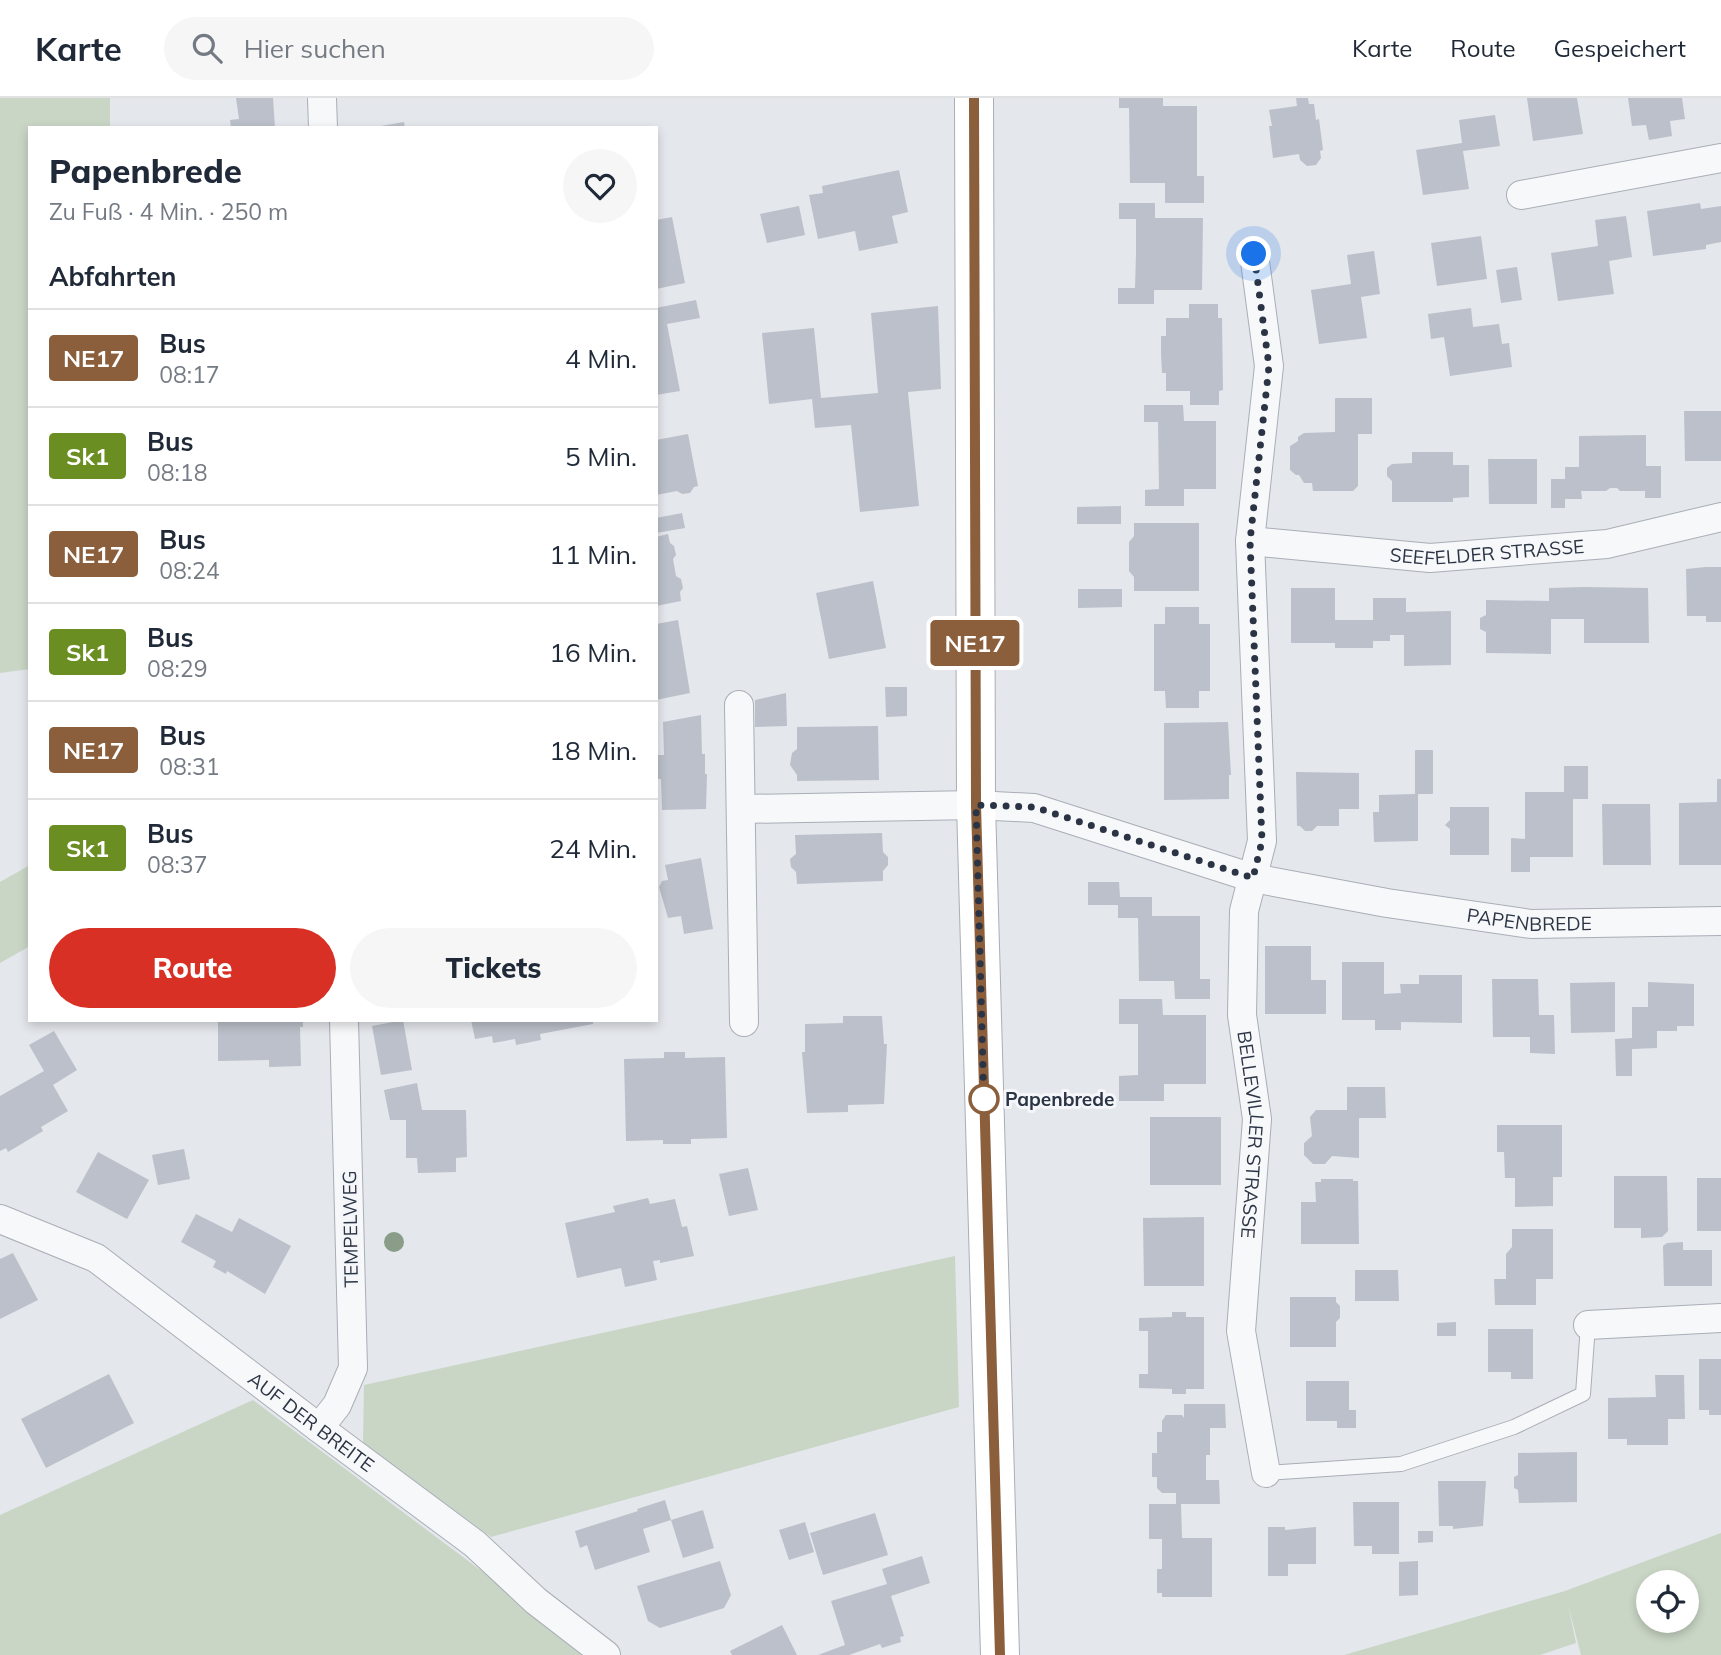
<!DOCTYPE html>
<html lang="de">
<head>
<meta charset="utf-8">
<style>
  body { margin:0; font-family:Mulish,sans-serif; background:#f6f6f7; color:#1f2937; height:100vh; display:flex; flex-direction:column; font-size:26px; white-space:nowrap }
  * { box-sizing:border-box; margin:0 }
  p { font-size:23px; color:#747a83 }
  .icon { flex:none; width:38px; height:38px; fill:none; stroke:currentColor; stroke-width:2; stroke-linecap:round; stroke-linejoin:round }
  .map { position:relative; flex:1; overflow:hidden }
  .side { position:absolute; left:28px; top:28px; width:630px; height:896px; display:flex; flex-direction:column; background:#fff; border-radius:0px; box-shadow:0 4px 10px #0003 }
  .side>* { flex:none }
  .badge { padding:0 14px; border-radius:5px; font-size:24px; line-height:46px }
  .buttons { position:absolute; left:1636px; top:1472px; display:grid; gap:14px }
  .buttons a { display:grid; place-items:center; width:63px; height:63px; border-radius:50%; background:#fff; box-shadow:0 4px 10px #0003; font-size:35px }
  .you { position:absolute; width:35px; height:35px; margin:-18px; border:5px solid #fff; border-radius:50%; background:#1a73e8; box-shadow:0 0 0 10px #1a73e833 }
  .map>.badge { position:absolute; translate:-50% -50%; box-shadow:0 0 0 4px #fff }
  h2 { padding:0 21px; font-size:26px; line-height:63px }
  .round { display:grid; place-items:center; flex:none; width:74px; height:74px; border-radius:37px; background:#f6f6f7 }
  .overview { display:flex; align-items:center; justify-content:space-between; height:119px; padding:0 21px }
  h1 { font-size:33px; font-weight:800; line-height:52px }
  .action { display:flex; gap:14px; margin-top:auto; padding:14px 21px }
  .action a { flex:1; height:80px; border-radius:42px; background:#d93025; color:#fff; font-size:28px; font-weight:800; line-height:80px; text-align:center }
  .action a+a { background:#f6f6f7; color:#1f2937 }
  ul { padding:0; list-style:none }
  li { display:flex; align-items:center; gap:21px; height:98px; padding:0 21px; border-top:2px solid #e0e1e3 }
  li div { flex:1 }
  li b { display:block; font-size:26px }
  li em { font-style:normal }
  li .badge { min-width:77px; font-weight:700; text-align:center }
  header { display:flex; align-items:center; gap:42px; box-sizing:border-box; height:98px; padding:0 35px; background:#fff; border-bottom:2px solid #e0e1e3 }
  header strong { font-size:33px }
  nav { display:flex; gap:38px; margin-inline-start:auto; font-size:24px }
  .search { width:490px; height:63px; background:#f6f6f7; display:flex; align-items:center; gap:18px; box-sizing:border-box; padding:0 24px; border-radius:38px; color:#747a83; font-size:26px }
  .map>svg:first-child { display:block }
</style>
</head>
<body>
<header>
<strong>Karte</strong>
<div class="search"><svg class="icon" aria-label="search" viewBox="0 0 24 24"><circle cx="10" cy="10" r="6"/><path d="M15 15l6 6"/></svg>Hier suchen</div>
<nav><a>Karte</a><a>Route</a><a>Gespeichert</a></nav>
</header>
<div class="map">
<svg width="1721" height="1557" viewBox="0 0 1721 1557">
  <rect width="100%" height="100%" fill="#e4e7ec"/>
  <path fill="#c9d6c5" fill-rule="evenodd" d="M0 0H110V30H30V571L0 575Z
    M30 767V848L0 865V784Z
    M955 1158 959 1309 491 1439 363 1345 364 1287Z
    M253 1302 594 1557H0V1417Z
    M1721 1435V1557H1581L1568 1507 1576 1545 1540 1557H1344L1565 1493ZM1648 1484H1687V1522H1648Z"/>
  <path fill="#bbc0ca" d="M236 0H273L275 30H231L230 22 239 21Z
    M1119 0H1163V8H1197V78H1204V105H1165V85H1130L1129 10H1119Z
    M1296 0H1308L1309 6H1314L1316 22 1319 21 1323 52 1320 53 1321 60 1316 67 1307 68 1300 62 1299 56 1273 60 1269 28H1272L1269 12 1297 8Z
    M1527 0H1577L1583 36 1533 43Z
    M1628 0H1682L1685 21 1670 23 1672 38 1649 42 1646 27 1632 28Z
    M1495 17 1500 48 1463 53 1469 91 1423 97 1416 52 1462 45 1459 22Z
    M404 24 405 30H381V28Z
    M899 72 908 114 892 118 898 145 859 153 855 133 818 141 809 97 823 95 822 88Z
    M1119 105H1155V120H1203L1202 192H1154V206H1118V190H1135L1136 156V121H1119Z
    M1700 105 1701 111 1721 108V144L1706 147V151L1653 158 1647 113Z
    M799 108 805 137 767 145 760 116Z
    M1626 118 1632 159 1609 163 1614 196 1558 203 1551 155 1598 148 1595 122Z
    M672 119 685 185 656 191V122Z
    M1481 138 1487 181 1437 188 1431 145Z
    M1374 153 1380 196 1361 199 1367 240 1319 246 1311 192 1351 186 1347 157Z
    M1517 169 1522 202 1501 205 1496 172Z
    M696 202 700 220 667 226 680 293 656 297V210Z
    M1189 206H1218V220H1222L1223 292 1219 293V307H1190V293H1166V275H1162L1161 256V238H1166V220H1189Z
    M938 208 941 291 908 294 919 408 860 414 851 327 815 330 812 301 769 306 762 235 814 230 821 300 878 295 871 215Z
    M1471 210 1473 229 1499 226 1502 246 1509 245 1512 269 1450 278 1444 239 1431 241 1428 216Z
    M1335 300H1372V336H1358V388L1353 393H1313L1312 385H1304L1299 377H1296L1290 372V348L1298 343V339L1304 335 1335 334Z
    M1144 307H1183L1184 323H1216V391H1184V408H1145V392L1159 391 1158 324H1144Z
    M1684 313H1721V363H1685Z
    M688 336 698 388 694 389 690 395 682 396 677 393 656 397V342Z
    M1646 337V368H1661V400H1645V393H1620L1617 390H1610L1606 393H1581L1582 401H1565V410H1551V381H1565V369H1579V338Z
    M1412 354H1453V367H1469V399L1453 400V404H1392V383L1387 378V370L1392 366 1412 365Z
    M1488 361H1537V406H1489Z
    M1121 408V426H1077V409Z
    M682 415 685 430 656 435V420Z
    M1134 425H1199V493H1134V479L1129 473V444L1134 438Z
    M668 436 670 445 674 448 676 457 673 461 676 478 681 481 683 490 680 494 681 503 656 508V439Z
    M1706 469H1721V524H1706V518H1687L1686 471Z
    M873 483 886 550 829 561 816 495Z
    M1584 489 1648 490 1649 545H1584V521H1551V556L1486 555V534L1480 531V520L1486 517V502L1549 503V490Z
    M1291 490H1335V522H1373V500H1406V514L1451 513V567L1404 568V537H1390V543H1373V550H1335V545H1291Z
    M1078 491H1122V509L1078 510Z
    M1165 509H1199V526H1210V593H1199V610H1166L1165 593H1154V526H1165Z
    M678 522 690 595 656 602V526Z
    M885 589H907V618L886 619Z
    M786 595 787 628 755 629V602Z
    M701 617 702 656H705V676H707L706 711 662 712 661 681H656V657H664L663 624Z
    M1228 624 1231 677H1229V701L1164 702V625Z
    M878 628 879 682 797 683V677L790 667 792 655 797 651V629Z
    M1415 652H1433V696H1418V743L1374 744 1373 714H1379V697L1415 696Z
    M1564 668H1588V701H1573V759H1530V774H1511V740L1525 741V694H1564Z
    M1296 674 1359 675V711H1339V728H1317L1312 733H1305L1300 728H1297Z
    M1717 681H1721V767H1679V705L1717 704Z
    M1602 706H1650L1651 767H1603Z
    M1450 709H1489V757H1450V731L1445 727 1450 722Z
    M882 735 883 754 888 759V767L883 773V783L797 786 796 774 791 769 790 761 796 756 795 737Z
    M701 760 713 831 684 836 681 818 668 820 659 789 662 783 668 782 665 767Z
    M1088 784H1119L1120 799H1152V818H1200V881H1210V901H1175L1174 883H1139L1138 820H1118V807H1088Z
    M1265 848H1311V882H1326V916H1265Z
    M1342 864H1384V896L1401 895 1400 886H1419V877H1462V925L1401 924V932H1375V922H1342Z
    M1492 881H1538L1539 917H1554L1555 956 1530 955V939H1493Z
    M1615 884V934L1571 935 1570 885Z
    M1648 884 1694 886V928H1677V933H1657V950L1632 951V978H1616L1615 941 1632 940V909H1648Z
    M1119 901H1162L1163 917H1206V986H1164V1003H1119V978L1138 977V926H1119Z
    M843 918H882L884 946H887L884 1006 848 1007V1014L807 1015 802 954H805V926L843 925Z
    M218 922H303V929H300L301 968 269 969V962L218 963Z
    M403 922 412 972 381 977 372 928Z
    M471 922H593V926L540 936 541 942 516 947 515 941 493 945 492 938 475 941Z
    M54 933 77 972 53 987 68 1013 41 1029 43 1033 8 1054 6 1050 0 1053V998L44 973 29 947Z
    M664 954H685V960L725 959 727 1040 691 1041V1046H663V1042L626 1043 624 961 664 960Z
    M417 985 422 1012H466L467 1059 456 1060V1074L418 1075 417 1060H406V1022H390L384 992Z
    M1347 989H1385L1386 1020H1359V1060L1332 1058 1325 1066H1313L1304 1057V1045L1312 1038 1310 1019 1316 1012H1347Z
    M1150 1019H1221V1087H1150Z
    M1497 1027H1562V1079H1553V1108L1515 1109V1080H1505L1504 1054H1497Z
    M184 1051 190 1081 158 1087 152 1057Z
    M98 1054 149 1082 127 1121 76 1094Z
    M748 1070 758 1112 729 1118 719 1076Z
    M1614 1078H1667L1668 1133 1662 1139 1641 1140V1130H1614Z
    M1697 1080H1721V1133H1697Z
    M1321 1081H1353V1083H1358L1359 1146H1301V1104H1316L1315 1084H1321Z
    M648 1100 650 1106 675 1101 682 1129 687 1128 694 1158 660 1165V1162L653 1163 657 1182 625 1189 621 1170 577 1180 565 1125 615 1114 613 1108Z
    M196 1116 232 1134 239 1120 291 1148 265 1196 227 1173 226 1176 213 1169 216 1163 181 1144Z
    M1204 1119V1188H1144L1143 1120Z
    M1512 1131H1553V1181H1536V1207H1495L1494 1181H1506V1156L1512 1149Z
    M1683 1144V1152H1712V1188H1664L1663 1148 1667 1145Z
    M13 1155 38 1202 0 1221V1161Z
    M1355 1172H1398L1399 1203H1355Z
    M1290 1199H1336V1204L1340 1208V1220L1336 1224V1249H1290Z
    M1172 1214H1186V1219H1204V1291H1186V1296H1172V1291L1139 1290V1276H1148V1233H1139V1220L1172 1219Z
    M1456 1224V1238H1437V1225Z
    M1488 1231H1533V1281H1511V1274H1488Z
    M1699 1261H1721V1317H1709V1312H1699Z
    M109 1276 134 1325 46 1370 21 1321Z
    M1655 1277H1684L1685 1321H1668V1347H1627V1341H1608V1300L1656 1299Z
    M1306 1283H1349V1312H1356V1330H1337V1323H1306Z
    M1184 1306H1225L1226 1330H1210V1357H1206V1382H1219L1220 1406H1181L1182 1440H1212V1499H1162V1495H1157V1471H1162V1441H1149V1406H1176V1395H1162L1157 1390V1379H1152V1355H1157V1334H1162V1323L1166 1317H1182L1184 1320Z
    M1577 1354V1404L1519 1405 1518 1392 1514 1390V1379L1518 1377V1355Z
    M1438 1383H1486L1483 1428 1453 1431V1428H1439Z
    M665 1402 671 1422 643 1431 650 1454 595 1472 587 1447 580 1450 575 1433 638 1413 637 1411Z
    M1353 1404H1399V1456H1372V1448H1354Z
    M703 1412 714 1450 683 1460 671 1422Z
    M875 1415 888 1457 823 1477 810 1435Z
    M805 1424 814 1454 789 1462 779 1432Z
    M1268 1429H1285V1432L1316 1429V1466H1288V1478H1268Z
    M1418 1433H1433V1444L1418 1445Z
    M922 1458 930 1485 891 1498 904 1538 900 1539 901 1544 882 1550 880 1546 849 1557H818L845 1547 831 1503 887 1486 882 1471Z
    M720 1463 731 1497 724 1510 660 1530 648 1523 637 1488Z
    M1418 1463V1497L1399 1498V1464Z
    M782 1527 797 1557H732L730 1553Z"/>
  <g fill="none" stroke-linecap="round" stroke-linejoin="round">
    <defs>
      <path id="service" d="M1266 1375 1401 1366 1514 1329 1583 1296 1588 1227"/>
      <g id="minor">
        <path d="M322 0 323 30"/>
        <path d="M1521 97 1721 60"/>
        <path id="s1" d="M1254 156 1269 268 1250 443 1262 743 1244 813 1242 917 1257 1021 1241 1233 1266 1375"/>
        <path id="s2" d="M1250 443 1430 460 1607 446 1721 419"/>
        <path d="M739 607 744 924"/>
        <path id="s3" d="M741 711 976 707 1034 710 1253 780 1387 805 1531 826 1721 823"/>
        <path id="s4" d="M0 1121 96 1160 319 1330 475 1446 536 1503 606 1557"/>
        <path d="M1588 1227 1721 1220"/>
        <path d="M319 1330 337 1307 353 1270 344 922"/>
      </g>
      <path id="secondary" d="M974 0 976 707 1000 1557"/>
    </defs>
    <use href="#service" stroke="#a9aeb7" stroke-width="16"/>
    <use href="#minor" stroke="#a9aeb7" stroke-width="30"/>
    <use href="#secondary" stroke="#a9aeb7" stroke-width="40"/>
    <use href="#service" stroke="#f7f8fa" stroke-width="14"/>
    <use href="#minor" stroke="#f7f8fa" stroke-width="28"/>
    <use href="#secondary" stroke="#fff" stroke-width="38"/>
  </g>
  <circle fill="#899d89" cx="394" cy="1144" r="10"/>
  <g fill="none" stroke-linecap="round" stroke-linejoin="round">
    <defs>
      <path id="line" d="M974 0 976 707 1000 1557"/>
    </defs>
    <use href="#line" stroke="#fff" stroke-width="16"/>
    <use href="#line" stroke="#8b5e3c" stroke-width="10"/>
    <path stroke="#2b3445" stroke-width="7" stroke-dasharray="0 12.6" d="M984 1001V1009L976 707 1034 709 1253 780 1262 743 1250 443 1269 268 1254 156"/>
  </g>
  <circle fill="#fff" stroke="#8b5e3c" stroke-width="3.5" cx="984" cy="1001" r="14"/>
  <g text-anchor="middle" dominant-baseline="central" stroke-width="6" stroke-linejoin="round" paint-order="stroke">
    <g font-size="19" fill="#2b3445" stroke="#f4f6f9">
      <text stroke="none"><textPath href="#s2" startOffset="238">SEEFELDER STRASSE</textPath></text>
      <text stroke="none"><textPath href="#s3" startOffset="803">PAPENBREDE</textPath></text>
      <text stroke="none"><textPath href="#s1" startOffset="886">BELLEVILLER STRASSE</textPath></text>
      <text transform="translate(350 1131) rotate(-91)">TEMPELWEG</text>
      <text stroke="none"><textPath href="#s4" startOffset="374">AUF DER BREITE</textPath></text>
    </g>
    <g font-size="19" font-weight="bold" fill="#2b3445" stroke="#f4f6f9" text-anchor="start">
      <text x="1005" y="1001">Papenbrede</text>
    </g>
  </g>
</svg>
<div class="buttons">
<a><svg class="icon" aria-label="locate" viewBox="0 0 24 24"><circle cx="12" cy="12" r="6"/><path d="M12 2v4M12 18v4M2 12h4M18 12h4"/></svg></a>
</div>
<div class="you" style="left:1254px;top:156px"></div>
<b class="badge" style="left:975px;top:545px;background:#8b5e3c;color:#fff">NE17</b>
<section class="side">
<div class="overview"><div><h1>Papenbrede</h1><p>Zu Fuß · 4 Min. · 250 m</p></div><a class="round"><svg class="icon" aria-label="heart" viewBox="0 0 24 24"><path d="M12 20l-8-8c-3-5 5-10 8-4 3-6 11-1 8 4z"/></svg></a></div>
<h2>Abfahrten</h2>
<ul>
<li><span class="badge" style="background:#8b5e3c;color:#fff">NE17</span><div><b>Bus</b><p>08:17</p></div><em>4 Min.</em></li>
<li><span class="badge" style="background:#6b8e23;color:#fff">Sk1</span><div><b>Bus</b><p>08:18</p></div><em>5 Min.</em></li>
<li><span class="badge" style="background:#8b5e3c;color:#fff">NE17</span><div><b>Bus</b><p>08:24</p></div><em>11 Min.</em></li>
<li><span class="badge" style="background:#6b8e23;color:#fff">Sk1</span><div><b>Bus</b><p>08:29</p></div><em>16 Min.</em></li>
<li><span class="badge" style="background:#8b5e3c;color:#fff">NE17</span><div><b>Bus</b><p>08:31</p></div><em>18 Min.</em></li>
<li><span class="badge" style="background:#6b8e23;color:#fff">Sk1</span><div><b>Bus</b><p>08:37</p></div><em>24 Min.</em></li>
</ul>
<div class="action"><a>Route</a><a>Tickets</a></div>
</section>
</div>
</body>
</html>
